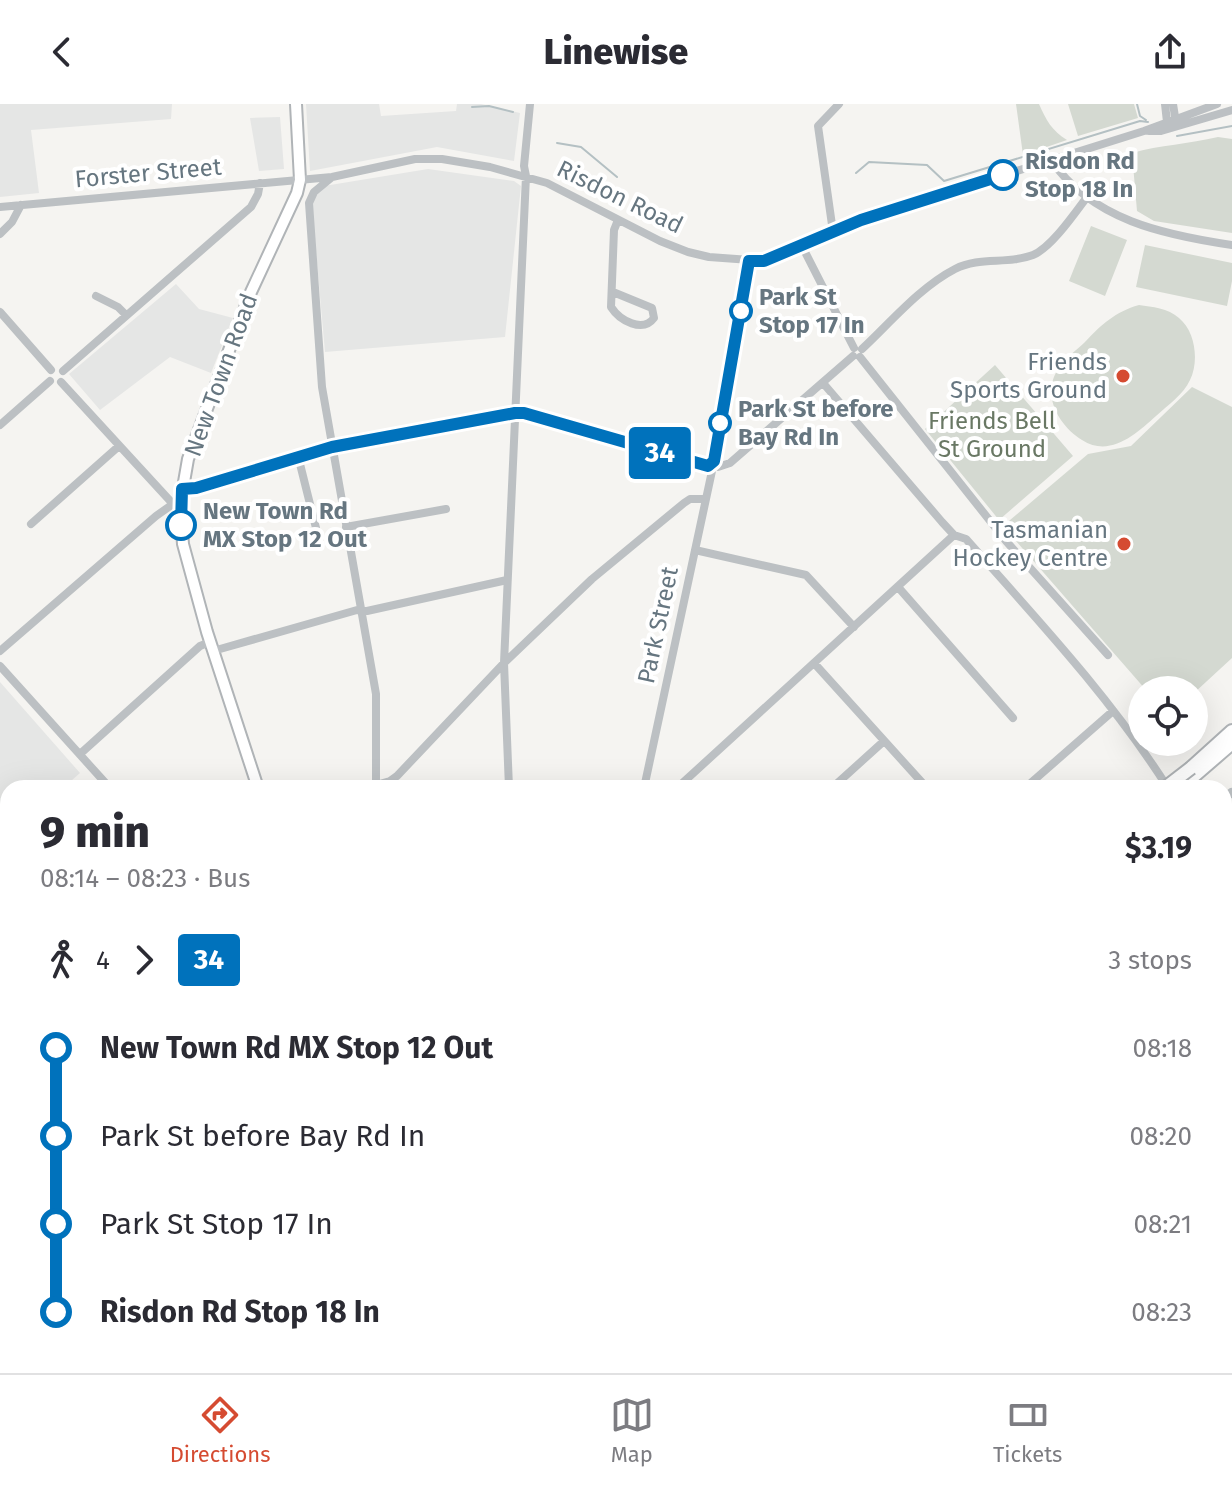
<!DOCTYPE html>
<html lang="en">
<head>
<meta charset="utf-8">
<style>
  body { margin:0; font-family:"Fira Sans",sans-serif; background:#f7f7f7; color:#2b2b33; height:100vh; display:flex; flex-direction:column; font-size:30px; white-space:nowrap }
  * { box-sizing:border-box; margin:0 }
  p { font-size:26px; color:#7c7c81 }
  .icon { flex:none; width:44px; height:44px; fill:none; stroke:currentColor; stroke-width:2; stroke-linecap:round; stroke-linejoin:round }
  .map { position:relative; flex:1; overflow:hidden }
  .sheet { position:absolute; left:0px; top:676px; width:1232px; height:594px; display:flex; flex-direction:column; background:#fff; border-radius:24px 24px 0 0; box-shadow:0 8px 32px #0002 }
  .sheet>* { flex:none }
  .badge { padding:0 16px; border-radius:6px; font-size:28px; line-height:52px }
  .fabs { position:absolute; left:1128px; top:572px; display:grid; gap:16px }
  .fabs a { display:grid; place-items:center; width:80px; height:80px; border-radius:50%; background:#fff; box-shadow:0 8px 32px #0002; font-size:40px }
  .map>.badge { position:absolute; translate:-50% -50%; box-shadow:0 0 0 4px #fff }
  .legs { display:flex; align-items:center; gap:12px; height:88px; padding:0 40px; font-size:26px }
  .legs p { margin-inline-start:auto }
  .summary { display:flex; align-items:center; justify-content:space-between; height:136px; padding:0 40px }
  h1 { font-size:44px; font-weight:800; line-height:60px }
  ul { padding:0 40px; list-style:none }
  li { display:flex; align-items:center; gap:28px; height:88px; font-size:30px }
  li i { display:grid; place-items:center; width:12px; height:100%; margin:0 10px; background:currentColor }
  li i::after { content:''; width:20px; height:20px; margin:-10px; border:6px solid; border-radius:50%; background:#fff }
  li p { margin-inline-start:auto }
  li:first-child i { background:linear-gradient(#0000 50%,currentColor 0) }
  li:last-child i { background:linear-gradient(currentColor 50%,#0000 0) }
  header { display:flex; justify-content:space-between; align-items:center; height:104px; padding:0 40px; background:#fff; font-size:36px; font-weight:800 }
  .dock { display:flex; justify-content:space-around; align-items:center; height:112px; border-top:2px solid #e1e1e2; background:#fff; font-size:22px; color:#7c7c81 }
  .dock a { display:grid; justify-items:center; gap:4px }
  .dock .current { color:#d54b31 }
  .map>svg:first-child { display:block }
</style>
</head>
<body>
<header><svg class="icon" aria-label="back" viewBox="0 0 24 24"><path d="M15 5l-7 7 7 7"/></svg>Linewise<svg class="icon" aria-label="share" viewBox="0 0 24 24"><path d="M12 15V3M7 8l5-5 5 5M5 13v7h14v-7"/></svg></header>
<div class="map">
<svg width="1232" height="1269" viewBox="0 0 1232 1269">
  <rect width="100%" height="100%" fill="#f5f4f1"/>
  <path fill="#e5e6e5" d="M0 0H172L171 15 31 26 39 89 0 93Z
    M306 0H379L381 12 456 7 457 0H481L520 9 514 57 437 43 310 67Z
    M280 13 284 65 259 67 250 14Z
    M428 65 514 77 521 82 505 233 325 248 312 102 316 90 324 82Z
    M176 180 199 205 233 214 211 269 170 253 100 306 69 270Z
    M0 578 80 669 63 684H8V722L0 703Z
    M585 1262H679L676 1269H587Z"/>
  <path fill="#d4d9d1" d="M1016 0H1039C1046 16 1052 27 1067 36L1023 51Z
    M1068 0H1134L1138 14 1078 32Z
    M1218 33 1232 35V129L1154 117 1137 107 1132 49C1160 41 1189 40 1218 33Z
    M1091 122 1127 136 1105 192 1069 177Z
    M1145 141 1232 159V177L1227 202 1136 183Z
    M1139 201C1152 203 1168 204 1179 214 1196 228 1199 258 1190 276 1183 291 1168 301 1156 312 1136 330 1110 354 1082 336 1059 322 1040 290 1059 264 1065 254 1077 246 1085 238 1102 220 1115 208 1139 201Z
    M995 261 1073 352 999 416 925 325Z
    M1192 283 1232 303V554L1194 589V586H1146L1003 422 1088 350 1131 342Z
    M1224 966 1232 974V1269H676L679 1262H1224Z"/>
  <g fill="none" stroke-linecap="round" stroke-linejoin="round">
    <path stroke="#b4c0c3" stroke-width="2" d="M1137 0 1140 12 1146 16
      M472 3 489 2 513 8
      M1177 32 1232 22
      M557 39 581 43 617 73
      M856 69 869 58 927 61 944 77 1140 17 1148 18"/>
    <defs>
      <path id="major" d="M258 684 207 528 183 440 180 401 188 355 251 188 297 89 300 76 296 0
        M1224 953 1232 961
        M120 1269 124 1262
        M223 1269V1262"/>
      <path id="highway" d="M1191 664 1232 627
        M1180 684 1232 639
        M563 1269 564 1262
        M572 1269 573 1262"/>
    </defs>
    <use href="#major" stroke="#b0b4b7" stroke-width="14"/>
    <use href="#highway" stroke="#afb3b6" stroke-width="16"/>
    <path stroke="#bcc0c3" stroke-width="8" d="M1165 0 1167 18 1171 20
      M1173 0 1176 19
      M1149 27H1161L1232 6
      M1051 56C1092 116 1164 131 1232 141
      M331 74 314 88 309 99 322 283 376 590V684
      M0 103 332 73 415 55H442L490 63 547 79 660 137 688 148 709 153 764 157 861 116 1144 27 1217 0
      M833 128 818 22 839 0
      M0 130 12 118 21 101
      M802 142 854 244
      M613 188 652 204 654 214C643 229 620 217 611 203L614 126 618 116
      M96 192 118 203 126 211
      M0 208 51 266
      M862 245C890 219 920 183 955 165 980 152 1007 161 1033 151 1051 144 1075 109 1087 93
      M860 253 1006 437 1108 551
      M63 267 251 103 258 90 260 79
      M61 278 173 400
      M823 279 942 418 954 431 966 435C1036 514 1111 594 1168 684
      M0 321 50 277
      M298 352 316 424
      M714 357 749 157
      M718 363 730 359 853 252
      M182 385 196 384 332 343 515 309H524L708 362
      M31 420 119 342
      M346 423 446 405
      M695 446 806 471 854 523
      M898 483 1013 614
      M0 547 156 412 173 400 180 401
      M213 547 357 506 367 507 507 476
      M814 559 927 684
      M0 562 110 684
      M80 650 200 542 210 538
      M376 681 390 677 397 672 504 559 592 475 684 399 690 395H706
      M509 684 504 559 526 72 524 62 530 0
      M644 684 712 367
      M677 684 954 431
      M832 684 884 637
      M1025 684 1113 607
      M1231 688 1232 690
      M0 722 8 739
      M1224 772 1232 784
      M0 890 8 884
      M0 1014 8 1008
      M0 1124 8 1117
      M0 1233 8 1226
      M0 1251 3 1269
      M549 1269V1262"/>
    <use href="#major" stroke="#fff" stroke-width="10"/>
    <use href="#highway" stroke="#fff" stroke-width="12"/>
    <defs>
      <path id="highway-bridge" d="M1165 684 1191 664"/>
    </defs>
    <use href="#highway-bridge" stroke="#afb3b6" stroke-width="16" stroke-linecap="butt"/>
    <use href="#highway-bridge" stroke="#fff" stroke-width="12"/>
  </g>
  <g fill="none" stroke-linecap="round" stroke-linejoin="round">
    <defs>
      <path id="line-1" d="M181 421 182 385 196 384 332 343 515 309H524L708 362 714 357 749 157H764L861 116 1003 71"/>
    </defs>
    <use href="#line-1" stroke="#fff" stroke-width="18"/>
    <use href="#line-1" stroke="#0072bc" stroke-width="12"/>
  </g>
  <g fill="#fff" stroke="#0072bc" stroke-width="4">
    <circle cx="1003" cy="71" r="14"/>
    <circle cx="741" cy="207" r="10"/>
    <circle cx="720" cy="319" r="10"/>
    <circle cx="181" cy="421" r="14"/>
  </g>
  <g fill="#d54b31" stroke="#fff" stroke-width="3">
    <circle cx="1123" cy="272" r="8"/>
    <circle cx="1124" cy="440" r="8"/>
  </g>
  <g text-anchor="middle" dominant-baseline="central" stroke-width="8" stroke-linejoin="round" paint-order="stroke">
    <g font-size="24" font-weight="bold" fill="#667680" stroke="#fff" text-anchor="start">
      <text x="1025" y="57">Risdon Rd<tspan x="1025" dy="28">Stop 18 In</tspan></text>
      <text x="759" y="193">Park St<tspan x="759" dy="28">Stop 17 In</tspan></text>
      <text x="738" y="305">Park St before<tspan x="738" dy="28">Bay Rd In</tspan></text>
      <text x="203" y="407">New Town Rd<tspan x="203" dy="28">MX Stop 12 Out</tspan></text>
    </g>
    <g font-size="24" fill="#667680" stroke="#fff">
      <text transform="translate(148 69) rotate(-5)">Forster Street</text>
      <text transform="translate(620 93) rotate(26)">Risdon Road</text>
      <text transform="translate(221 271) rotate(-70)">New Town Road</text>
      <text transform="translate(658 521) rotate(-78)">Park Street</text>
    </g>
    <g font-size="24" fill="#667680" stroke="#fff" text-anchor="end">
      <text x="1107" y="258">Friends<tspan x="1107" dy="28">Sports Ground</tspan></text>
      <text x="1108" y="426">Tasmanian<tspan x="1108" dy="28">Hockey Centre</tspan></text>
    </g>
    <g font-size="24" fill="#697864" stroke="#fff">
      <text x="992" y="317">Friends Bell<tspan x="992" dy="28">St Ground</tspan></text>
    </g>
  </g>
</svg>
<div class="fabs">
<a><svg class="icon" aria-label="locate" viewBox="0 0 24 24"><circle cx="12" cy="12" r="6"/><path d="M12 2v4M12 18v4M2 12h4M18 12h4"/></svg></a>
</div>
<b class="badge" style="left:660px;top:349px;background:#0072bc;color:#fff">34</b>
<section class="sheet">
<div class="summary"><div><h1>9 min</h1><p>08:14 – 08:23 · Bus</p></div><b>$3.19</b></div>
<div class="legs"><svg class="icon" aria-label="walk" viewBox="0 0 24 24"><circle cx="13" cy="4" r="2"/><path d="M13 8l-2 6 4 7M11 14l-3 7M7 12l3-4h3l4 4"/></svg>4<svg class="icon" aria-label="forward" viewBox="0 0 24 24"><path d="M9 5l7 7-7 7"/></svg><b class="badge" style="background:#0072bc;color:#fff">34</b><p>3 stops</p></div>
<ul>
<li><i style="color:#0072bc"></i><b>New Town Rd MX Stop 12 Out</b><p>08:18</p></li>
<li><i style="color:#0072bc"></i><span>Park St before Bay Rd In</span><p>08:20</p></li>
<li><i style="color:#0072bc"></i><span>Park St Stop 17 In</span><p>08:21</p></li>
<li><i style="color:#0072bc"></i><b>Risdon Rd Stop 18 In</b><p>08:23</p></li>
</ul>
</section>
</div>
<nav class="dock">
<a class="current"><svg class="icon" aria-label="directions" viewBox="0 0 24 24"><path d="M12 3l9 9-9 9-9-9zM9 14v-3h6M13 9l2 2-2 2"/></svg>Directions</a>
<a><svg class="icon" aria-label="map" viewBox="0 0 24 24"><path d="M3 6l6-2 6 2 6-2v14l-6 2-6-2-6 2zM9 4v14M15 6v14"/></svg>Map</a>
<a><svg class="icon" aria-label="tickets" viewBox="0 0 24 24"><path d="M3 7h18v10H3zM15 7v10"/></svg>Tickets</a>
</nav>
</body>
</html>
